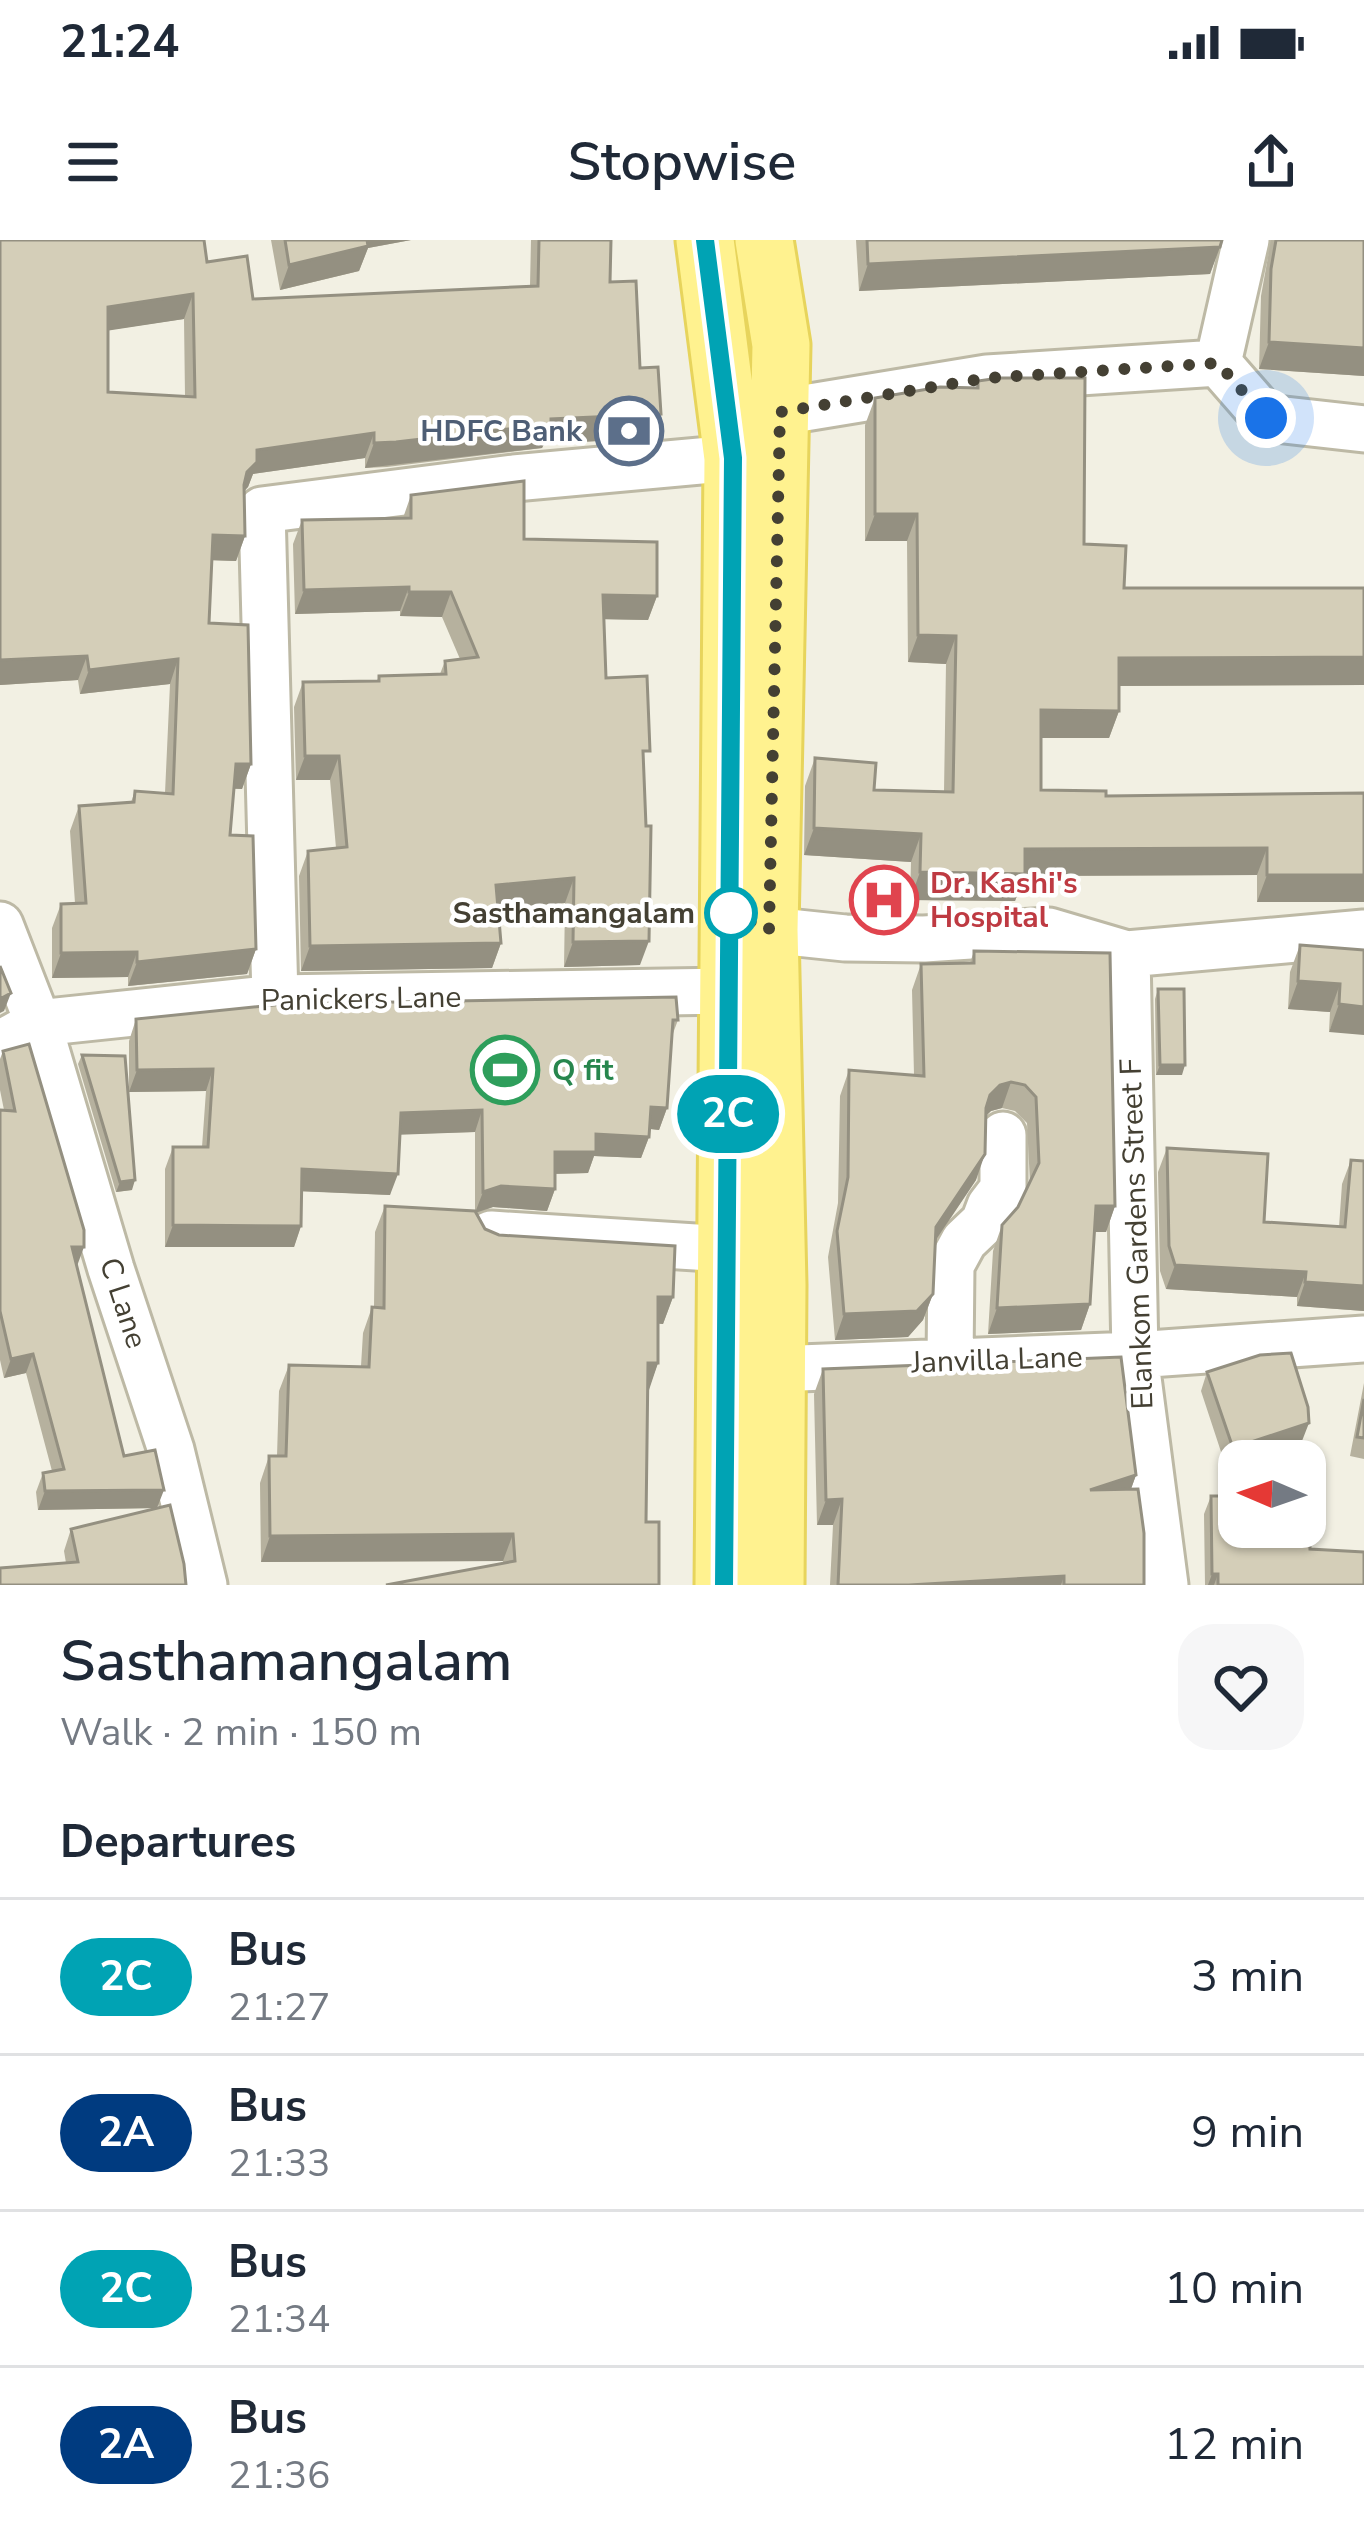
<!DOCTYPE html>
<html lang="en">
<head>
<meta charset="utf-8">
<style>
  body { margin:0; font-family:"Nunito Sans",sans-serif; background:#f6f6f7; color:#1f2937; height:100vh; display:flex; flex-direction:column; font-size:45px; white-space:nowrap }
  * { box-sizing:border-box; margin:0 }
  p { font-size:39px; color:#747a83 }
  .icon { flex:none; width:66px; height:66px; fill:none; stroke:currentColor; stroke-width:2; stroke-linecap:round; stroke-linejoin:round }
  .map { position:relative; height:1345px; overflow:hidden }
  .drawer { display:flex; flex-direction:column; background:#fff; flex:1 }
  .drawer>* { flex:none }
  .badge { padding:0 24px; border-radius:39px; font-size:42px; line-height:78px }
  .needle { width:78px; rotate:272deg }
  .buttons { position:absolute; left:1218px; top:1200px; display:grid; gap:24px }
  .buttons a { display:grid; place-items:center; width:108px; height:108px; border-radius:24px; background:#fff; box-shadow:0 3px 9px #0004; font-size:60px }
  .you { position:absolute; width:60px; height:60px; margin:-30px; border:9px solid #fff; border-radius:50%; background:#1a73e8; box-shadow:0 0 0 18px #1a73e833 }
  .map>.badge { position:absolute; translate:-50% -50%; box-shadow:0 0 0 6px #fff }
  h2 { padding:0 60px; font-size:45px; line-height:108px }
  .round { display:grid; place-items:center; flex:none; width:126px; height:126px; border-radius:36px; background:#f6f6f7 }
  .headline { display:flex; align-items:center; justify-content:space-between; height:204px; padding:0 60px }
  h1 { font-size:57px; font-weight:600; line-height:90px }
  ul { padding:0; list-style:none }
  li { display:flex; align-items:center; gap:36px; height:156px; padding:0 60px; border-top:3px solid #e0e1e3 }
  li div { flex:1 }
  li b { display:block; font-size:45px }
  li em { font-style:normal }
  li .badge { min-width:132px; font-weight:700; text-align:center }
  .status { display:flex; justify-content:space-between; align-items:center; height:84px; padding:0 60px; background:#fff; direction:ltr }
  .status svg { height:33px; fill:currentColor }
  header { display:flex; justify-content:space-between; align-items:center; height:156px; padding:0 60px; background:#fff; font-size:54px; font-weight:600 }
  .map>svg:first-child { display:block }
</style>
</head>
<body>
<div class="status"><b>21:24</b><svg viewBox="0 0 49 12"><path d="M0 12V9h3v3zM5 12V6h3v6zM10 12V3h3v9zM15 12V0h3v12zM26 1h20v11H26zM47 4h2v5h-2z"/></svg></div>
<header><svg class="icon" aria-label="menu" viewBox="0 0 24 24"><path d="M4 6h16M4 12h16M4 18h16"/></svg>Stopwise<svg class="icon" aria-label="share" viewBox="0 0 24 24"><path d="M12 15V3M7 8l5-5 5 5M5 13v7h14v-7"/></svg></header>
<div class="map">
<svg width="1364" height="1345" viewBox="0 0 1364 1345">
  <rect width="100%" height="100%" fill="#f2f0e3"/>
  <g fill="none" stroke-linecap="round" stroke-linejoin="round">
    <defs>
      <path id="minor" d="M1246 0 1218 123 1266 178 1364 189
        M780 172 987 138 1218 123
        M0 685 38 783 111 1029 171 1210 204 1345
        M769 690 845 698 924 699 1049 691 1127 714 1364 693
        M1127 714 1135 1115 1165 1345
        M275 758 262 270 514 238 733 218
        M0 804 38 783 275 758 729 751
        M491 994 727 1009
        M950 1122 951 1025 964 1001 984 982 990 966 1003 949V895
        M774 1129 1135 1115 1364 1099"/>
      <path id="major" d="M705 0 733 218 724 1345
        M764 0 781 105 769 690 777 1045 775 1345"/>
    </defs>
    <use href="#minor" stroke="#bdb9a5" stroke-width="51"/>
    <use href="#major" stroke="#e7d45c" stroke-width="63"/>
    <use href="#minor" stroke="#fff" stroke-width="45"/>
    <use href="#major" stroke="#fff28f" stroke-width="57"/>
  </g>
  <path fill="#b6b19e" fill-rule="evenodd" d="M0 0 207 22 253 59 530 46 531 0H611L610 42 640 128 661 174 652 198 544 204 542 208 387 227 365 228V218L253 234 248 247 244 251 245 296 236 321 212 320 209 383 251 524 242 549H234L230 595 256 709 247 734 128 746V737L52 738V688L61 664 75 663 70 591 79 566 131 562 135 551 165 553 170 444 80 454 78 440 0 445ZM184 79 185 156 108 152V90Z
    M271 0H411L368 8 359 31 280 50Z
    M856 0H1222L1210 34 859 51Z
    M1271 0H1364V136L1259 129 1261 56Z
    M978 141 1084 304 1124 348 1364 445 1119 446V471L1109 498H1041V550L1106 556 1364 553V662H1257V635L1024 636 1015 661 910 660 911 622 804 615 805 546 815 518 874 550 944 552 946 424 908 422 907 301H865V185L875 158 976 148Z
    M411 255 524 299 657 356 648 380 604 379 606 438 644 526 640 725 564 727 565 663 498 668 501 703 492 728 301 731 299 636 308 611 336 608 330 540H296L294 467 303 442 377 441 379 436 440 434 445 421 460 419 442 377 400 376V371L295 374 293 304 302 280 403 278Z
    M1300 705 1364 710 1329 792 1330 772 1288 769 1290 732Z
    M974 711 1115 966 1106 992H1095L1090 1064 1081 1090 988 1094 993 1011 1002 985 1018 967 1030 943 1027 883 1015 871 1002 868 991 871 986 876 976 940 936 1000 933 1054 923 1080 908 1097 835 1100 828 1017 838 963 840 856 849 830 914 835 912 750 921 724 970 723Z
    M1158 749 1182 835H1156L1155 759Z
    M136 779 678 780 672 796 667 868 659 890 650 889 649 897 641 918 594 916 588 933 555 934V949L547 971 493 967 476 973 485 989 673 1057 663 1084 658 1083V1123L648 1150 646 1282H659L503 1323V1321L261 1322 260 1243 269 1216H277L279 1151 289 1125 361 1126 363 1093 372 1067H374L375 992 385 966 475 972V892L400 894 390 955 302 951 301 986 294 1007H165V929L173 907H202L206 851 129 852V801Z
    M3 811 77 1026 124 1216 158 1268 184 1324 66 1323 64 1311 71 1289 156 1268 38 1270 36 1252 43 1233 52 1231 26 1133 4 1138 0 1120V870H4L0 850V819Z
    M82 815 132 950 116 952 78 824Z
    M1167 908 1264 982 1339 987 1342 944 1351 920 1364 1071 1297 1066V1057L1166 1049 1160 1031 1158 932Z
    M823 1129 1136 1235 1131 1249 1144 1345H830L833 1285H817L814 1154Z
    M1207 1132 1302 1201 1226 1227 1201 1151Z
    M1364 1143V1219L1350 1216Z
    M1211 1256 1310 1309 1364 1345H1205L1204 1274Z"/>
  <path fill="#949081" d="M358 0H411L368 8 359 31 280 50 289 25Z
    M1220 7 1210 34 859 51 868 24Z
    M193 54 184 79 99 92 108 67Z
    M1269 102 1364 108V136L1259 129Z
    M661 174 652 198 544 204 542 208 365 228 374 203 551 179Z
    M374 193 365 218 253 234 248 247 238 257 257 210Z
    M875 274H917L907 301H865Z
    M213 295 245 296 236 321 204 320Z
    M409 347 400 371 295 374 304 350Z
    M409 352H451L442 377 400 376Z
    M603 355 657 356 648 380 594 379Z
    M918 395 956 396 946 424 908 422Z
    M87 416 78 440 0 445V420Z
    M1364 417V445L1109 446 1119 418Z
    M178 419 170 444 80 454 89 430Z
    M1041 470 1119 471 1109 498H1031Z
    M305 516H339L330 540H296Z
    M236 524H251L242 549 227 548Z
    M814 588 921 594 911 622 804 615Z
    M1267 608 1257 635 1024 636 1015 661 910 660 920 632 1025 609Z
    M1267 635H1364V662H1257Z
    M574 638 565 663 487 669 496 645Z
    M649 701 640 725 564 727 573 702Z
    M501 703 492 728 301 731 310 706Z
    M256 709 247 734 128 746 137 722Z
    M137 712 128 737 52 738 61 713Z
    M1298 741 1340 744 1330 772 1288 769Z
    M11 753 4 771 0 773V759Z
    M1339 764 1364 767V795L1329 792Z
    M1160 825H1185L1182 835H1156Z
    M213 829 206 851 129 852 137 830Z
    M1011 842 1002 868 991 871 980 881 990 855 1000 845Z
    M651 867 667 868 659 890 643 888Z
    M482 870 475 892 393 895 401 873Z
    M596 894 649 897 641 918 594 916 588 933 547 934 555 912Z
    M985 914 976 940 927 1013 936 987Z
    M302 929 398 934 390 955 294 951Z
    M135 940 132 950 116 952 120 942Z
    M501 946 555 949 547 971 493 967 475 973 483 952Z
    M1096 966H1115L1106 992H1087Z
    M173 985 301 986 294 1007H165Z
    M72 1007H84L77 1026Z
    M1175 1025 1306 1032 1297 1057 1166 1049Z
    M1305 1042 1364 1046V1071L1297 1066Z
    M933 1054 923 1080 908 1097 835 1100 844 1074Z
    M658 1057H673L663 1084 648 1083Z
    M1090 1064 1081 1090 988 1094 997 1068Z
    M33 1114 26 1133 4 1138 11 1119Z
    M648 1123H658L649 1150H638Z
    M1309 1183 1302 1201 1226 1227 1233 1208Z
    M1136 1235 1127 1260 1090 1250Z
    M164 1250 157 1268 38 1270 45 1251Z
    M842 1259 833 1285H817L826 1260Z
    M513 1294 503 1321 261 1322 270 1296Z
    M1212 1334H1218L1214 1345H1208Z
    M1064 1336 1061 1345H908Z"/>
  <path fill="#d4ceb8" stroke="#949081" stroke-width="3" fill-rule="evenodd" d="M0 0H204L207 22 247 16 253 59 538 46 539 0H611L610 42 636 41 640 128 658 127 661 174 551 179V184L396 202 374 203V193L257 210V222L247 232 244 245 245 296 213 295 209 383 248 385 251 524H236L230 595 253 596 256 709 137 722V712L61 713V664L86 663 79 566 134 562 135 551 173 554 178 419 89 430 87 416 0 420ZM193 54 195 157 108 152V67Z
    M285 0H367L368 6 289 25Z
    M867 0H1222L1220 7 868 24Z
    M1276 0H1364V108L1269 102 1271 29Z
    M999 138H1085L1084 304 1126 306 1124 348H1364V417L1119 418V471L1041 470V550L1106 551V556L1364 553V635H1267V608L1025 609V634L920 632 921 594 814 588 815 518 876 523 874 550 953 552 956 396 918 395 917 274H875V158L940 147 978 148V141Z
    M524 241V299L657 302V356L603 355 606 438 647 436 650 511H643L646 586H651L649 701 573 702 574 638 496 645 501 703 310 706 308 611 347 607 339 516H305L303 442 379 441V436L446 434 445 421 478 417 451 352H409V347L304 350 302 280 411 278V255Z
    M1300 705 1364 710V767L1339 764 1340 744 1298 741Z
    M974 711 1110 713 1115 966H1096L1090 1064 997 1068 1002 985 1018 967 1039 923 1036 857 1025 845 1011 842 1000 845 990 855 986 868 985 914 936 987 933 1054 917 1071 844 1074 837 991 848 937 849 830 924 836 921 724 974 723Z
    M0 726 11 753 0 759Z
    M1158 749H1184L1185 825H1160Z
    M676 757 678 780H673L667 868 651 867 649 897 596 894V912H555V949L501 946 483 952 482 870 401 873 398 934 302 929 301 986 173 985V907H208L213 829 137 830 136 779 284 764Z
    M29 804 84 990V1007H72L124 1216 155 1210 164 1250 45 1251 43 1233 64 1229 33 1114 11 1119 0 1071V870L15 871 3 811Z
    M82 815 125 816 135 940 120 942Z
    M1167 908 1268 914 1264 982 1345 987 1351 920 1364 921V1046L1305 1042 1306 1032 1175 1025 1169 1006Z
    M385 966 475 971 485 989 499 995 675 1006 673 1057H658V1123H648L646 1282H659V1345H386L515 1321 513 1294 270 1296 269 1216H286L289 1125 369 1127 372 1067 384 1068Z
    M1291 1113 1308 1167 1309 1183 1233 1208 1207 1132 1260 1115Z
    M1121 1117 1136 1235 1090 1250 1138 1249 1144 1293V1345H1064V1336L909 1345H838L842 1259 826 1260 823 1129Z
    M1364 1159V1198L1357 1197Z
    M1305 1255H1309L1310 1309 1364 1312V1345H1218V1334H1212L1211 1256H1239V1287H1305Z
    M170 1265 184 1324 186 1345H0V1328L78 1322 71 1289Z"/>
  <g fill="none" stroke-linecap="round" stroke-linejoin="round">
    <defs>
      <path id="line" d="M705 0 733 218 724 1345"/>
    </defs>
    <use href="#line" stroke="#fff" stroke-width="27"/>
    <use href="#line" stroke="#00a3b4" stroke-width="18"/>
    <path stroke="#444033" stroke-width="12" stroke-dasharray="0 21.6" d="M731 673 769 690 780 172 987 138 1218 123 1266 178"/>
  </g>
  <defs>
    <symbol id="bank-ring" viewBox="-11 -11 22 22"><circle r="9.5" fill="#fff" stroke="#5c6f8a" stroke-width="1.5"/><path d="M-6-4H6V4H-6ZM0-2.3a2.3 2.3 0 1 0 0 4.6a2.3 2.3 0 1 0 0-4.6Z" fill="#5c6f8a"/></symbol>
    <symbol id="hospital-ring" viewBox="-11 -11 22 22"><circle r="9.5" fill="#fff" stroke="#e0444e" stroke-width="1.5"/><path d="M-5-5h3v3.5h4V-5h3V5h-3V1.5h-4V5h-3Z" fill="#e0444e"/></symbol>
    <symbol id="stadium-ring" viewBox="-11 -11 22 22"><circle r="9.5" fill="#fff" stroke="#2e9e5b" stroke-width="1.5"/><path d="M0-5a6.5 5 0 1 0 0 10a6.5 5 0 1 0 0-10ZM-3.5-1.8h7v3.6h-7Z" fill="#2e9e5b"/></symbol>
  </defs>
  <g fill-rule="evenodd">
    <use href="#bank-ring" x="591" y="153" width="76" height="76"/>
    <use href="#hospital-ring" x="846" y="622" width="76" height="76"/>
    <use href="#stadium-ring" x="467" y="792" width="76" height="76"/>
  </g>
  <circle fill="#fff" stroke="#00a3b4" stroke-width="6" cx="731" cy="673" r="24"/>
  <g text-anchor="middle" dominant-baseline="central" stroke-width="9" stroke-linejoin="round" paint-order="stroke">
    <g font-size="30" font-weight="bold" fill="#4e5e75" stroke="#fff" text-anchor="end">
      <text x="582" y="191">HDFC Bank</text>
    </g>
    <g font-size="30" font-weight="bold" fill="#be3a42" stroke="#fff" text-anchor="start">
      <text x="930" y="643">Dr. Kashi's<tspan x="930" dy="34">Hospital</tspan></text>
    </g>
    <g font-size="30" font-weight="bold" fill="#444033" stroke="#fff" text-anchor="end">
      <text x="695" y="673">Sasthamangalam</text>
    </g>
    <g font-size="30" fill="#444033" stroke="#fff">
      <text transform="translate(361 759) rotate(-1)">Panickers Lane</text>
      <text transform="translate(1137 994) rotate(-92)">Elankom Gardens Street F</text>
      <text transform="translate(123 1063) rotate(72)">C Lane</text>
      <text transform="translate(997 1120) rotate(-2)">Janvilla Lane</text>
    </g>
    <g font-size="30" font-weight="bold" fill="#27864d" stroke="#fff" text-anchor="start">
      <text x="552" y="830">Q fit</text>
    </g>
  </g>
</svg>
<div class="buttons">
<a><svg class="needle" viewBox="-14 -14 28 28"><path d="M0-13l5 13h-10z" fill="#e53935"/><path d="M0 13l5-13h-10z" fill="#747a83"/></svg></a>
</div>
<div class="you" style="left:1266px;top:178px"></div>
<b class="badge" style="left:728px;top:874px;background:#00a3b4;color:#fff">2C</b>
</div>
<section class="drawer">
<div class="headline"><div><h1>Sasthamangalam</h1><p>Walk · 2 min · 150 m</p></div><a class="round"><svg class="icon" aria-label="heart" viewBox="0 0 24 24"><path d="M12 20l-8-8c-3-5 5-10 8-4 3-6 11-1 8 4z"/></svg></a></div>
<h2>Departures</h2>
<ul>
<li><span class="badge" style="background:#00a3b4;color:#fff">2C</span><div><b>Bus</b><p>21:27</p></div><em>3 min</em></li>
<li><span class="badge" style="background:#003b80;color:#fff">2A</span><div><b>Bus</b><p>21:33</p></div><em>9 min</em></li>
<li><span class="badge" style="background:#00a3b4;color:#fff">2C</span><div><b>Bus</b><p>21:34</p></div><em>10 min</em></li>
<li><span class="badge" style="background:#003b80;color:#fff">2A</span><div><b>Bus</b><p>21:36</p></div><em>12 min</em></li>
</ul>
</section>
</body>
</html>
